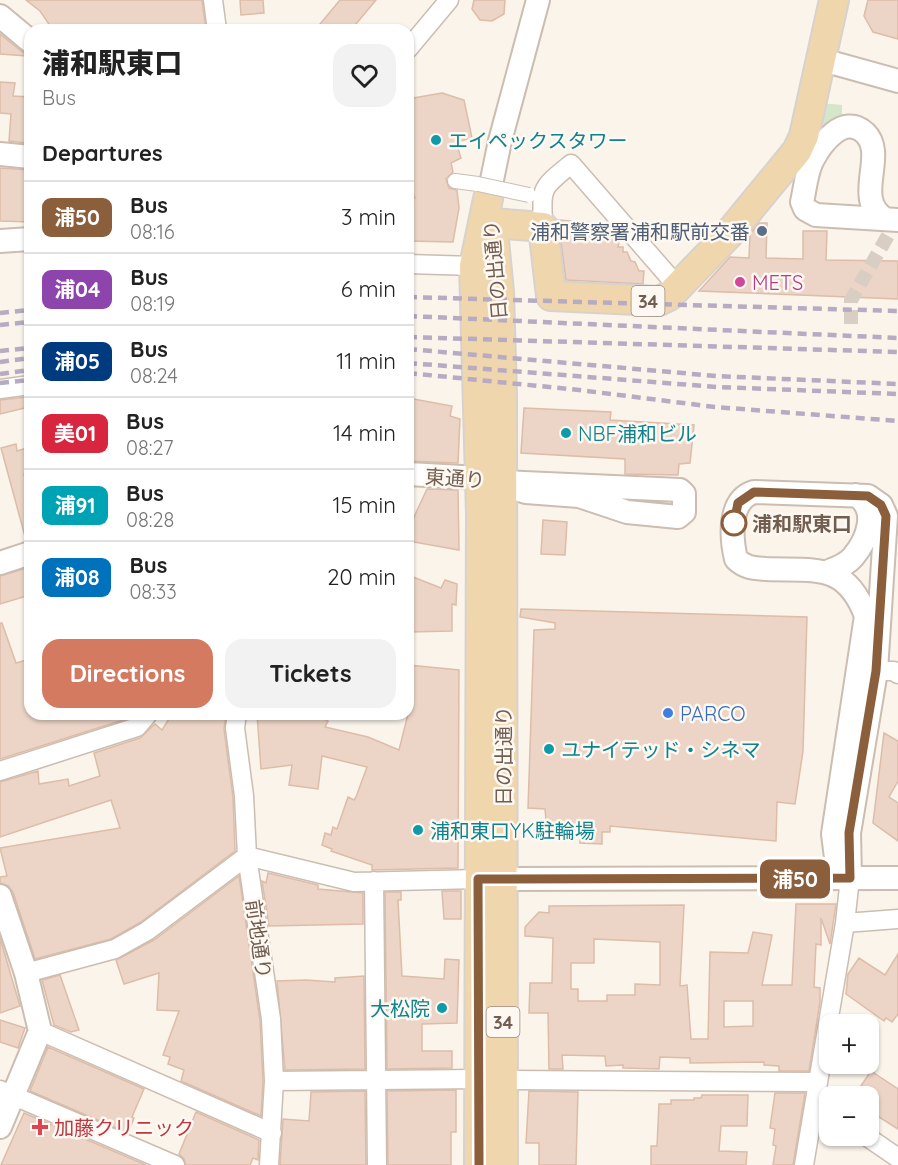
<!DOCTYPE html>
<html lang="en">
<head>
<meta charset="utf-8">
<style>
  body { margin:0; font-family:Quicksand,"Noto Sans JP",sans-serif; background:#f2f2f2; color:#222; height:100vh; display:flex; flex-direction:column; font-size:22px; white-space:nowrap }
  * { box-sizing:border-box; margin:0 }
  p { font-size:20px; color:#767676 }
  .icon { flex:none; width:33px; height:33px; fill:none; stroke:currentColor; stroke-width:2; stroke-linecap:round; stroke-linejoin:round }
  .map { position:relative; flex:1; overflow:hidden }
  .details { position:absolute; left:24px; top:24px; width:390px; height:696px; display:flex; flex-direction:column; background:#fff; border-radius:18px; box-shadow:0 2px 4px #0004 }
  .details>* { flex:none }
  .badge { padding:0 12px; border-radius:9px; font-size:21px; line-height:39px }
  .buttons { position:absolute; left:819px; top:1014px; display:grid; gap:12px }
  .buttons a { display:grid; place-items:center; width:60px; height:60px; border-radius:12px; background:#fff; box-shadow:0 2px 4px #0004; font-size:30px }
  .map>.badge { position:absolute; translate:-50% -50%; box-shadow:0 0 0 3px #fff }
  h2 { padding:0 18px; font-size:22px; line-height:54px }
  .round { display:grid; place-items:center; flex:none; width:63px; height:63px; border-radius:18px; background:#f2f2f2 }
  .summary { display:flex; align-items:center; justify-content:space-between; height:102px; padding:0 18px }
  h1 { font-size:28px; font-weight:800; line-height:45px }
  .primary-button { display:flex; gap:12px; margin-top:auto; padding:12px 18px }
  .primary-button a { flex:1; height:69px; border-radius:18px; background:#d47a60; color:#fff; font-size:24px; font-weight:800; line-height:69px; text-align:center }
  .primary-button a+a { background:#f2f2f2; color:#222 }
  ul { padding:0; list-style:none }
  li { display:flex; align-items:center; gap:18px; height:72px; padding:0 18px; border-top:2px solid #e0e0e0 }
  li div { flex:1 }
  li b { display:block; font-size:22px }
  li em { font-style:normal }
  li .badge { min-width:66px; font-weight:700; text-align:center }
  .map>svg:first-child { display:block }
</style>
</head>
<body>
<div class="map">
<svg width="898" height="1165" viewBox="0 0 898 1165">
  <rect width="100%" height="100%" fill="#faf4eb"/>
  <path fill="#d6e6ca" d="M821 103 842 105V116L829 123 814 148Z"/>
  <path fill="#ecd5c6" stroke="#ddbca8" stroke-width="1.5" fill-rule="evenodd" d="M26 0H202L206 30H53L40 11Z
    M240 0H263L264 13 241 15Z
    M340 0H376L351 30H315Z
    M474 0H505L504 14 492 21 480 20 472 9Z
    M868 0H898V39L873 32 864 16Z
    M0 34 21 51 28 56 0 54Z
    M0 82 15 83 13 96 30 97 27 143 9 141 11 114 0 113Z
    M442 93 464 100 472 138 456 142 461 158 451 163 453 172 446 179 449 188 457 190 459 208 453 242 408 241V200L415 198 408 181V99Z
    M0 168 30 170V222L0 221Z
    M558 220 608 224 614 231 613 242H619L618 247H623V252H627L631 261 635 262 639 271H644L643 284 566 280Z
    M759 223H767L766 258 803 259V231H827L826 260 898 261V299L699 291 730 257 749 258 750 234Z
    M27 397 29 407 0 414V400Z
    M408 398 452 406 450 416 460 419 458 463 408 461Z
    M524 408 611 412 610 420 694 425 690 463 679 464 678 475 625 474V459L521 453Z
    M16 444 17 451 30 447V472L24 474 30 498V540H26L1 448Z
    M427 489 458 490 459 550 408 541 414 517Z
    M543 520 567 522 565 555 541 554Z
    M30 567V595L0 604V576Z
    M408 575 441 588 445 580 457 584 456 605 452 604V631L408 632Z
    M521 609 807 617 803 751 795 804 777 802 776 841 610 826V832H602V844L580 843V831L547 830 545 809 528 808 534 630 555 629V623L520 617Z
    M0 623H2L16 663 30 659V714H123L126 719 0 759Z
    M408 665 459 670 458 868 372 870V865L331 851 332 849 322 845 325 833 331 835 333 827 337 829 348 797 354 800 356 797 367 767 322 756 318 789 289 785 292 765 261 769 257 714H313L328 721 325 727 368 737 399 750 408 714 411 684H408Z
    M172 714H226L224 729 233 797 235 851 141 922 111 939 35 959 13 892 8 886 0 883V877L7 876 0 848 120 828 111 800 0 837V782L38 771 39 784 68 779 69 786 100 776 94 753 140 738 155 724 162 730Z
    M884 733 898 741V781L889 797 898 803V841L873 823Z
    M268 873 318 885V889L363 893V924L269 926 262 881 266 883Z
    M239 876 260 1020 263 1081 261 1116 181 1081 184 1070 168 1064 170 1057 163 1055 179 1011 157 1010 159 973 124 984 116 960 154 940Z
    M442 891H461V919H444Z
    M385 892H401V900H398L402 976 444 979 445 959 459 960 457 1023 422 1024V1051H452V1068L387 1069Z
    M796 904H836L830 944 821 918V945L816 944 814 987 820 988V1002L809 1071H779V1066L764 1065V1062L690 1063V1058L660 1057 659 1069 623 1068V1065L606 1066 605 1056 562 1055 563 1069H549L548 1013H529L530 983H552L553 938 525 936V927L539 912 549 913V906L684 905 680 986 687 985 691 1039H708L710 952 748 953 753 932 772 935 762 985H792ZM594 939 660 942V985L635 984V995H607V1001H578V989H571V963H594ZM724 1001H753V1026L724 1027Z
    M0 938 20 1006 0 1013Z
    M898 954V1014L892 1022 886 1018 884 1021 846 994 848 974 859 958 885 975Z
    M60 975 79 1030 71 1032 54 1025 42 980Z
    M364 976 365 1069 285 1070 277 981 306 980 335 982V978Z
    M0 1020 25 1028 18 1048 0 1042Z
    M48 1047 144 1089 132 1117 134 1118 128 1133 30 1091Z
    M871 1071 898 1089V1129L868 1110V1096H854Z
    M456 1090V1132H451V1165H388L387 1091Z
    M365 1091 366 1165H280L283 1119 309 1121 311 1092Z
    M529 1091 578 1092 576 1165H539V1143H526Z
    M775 1093H805L793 1165H773L776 1146 773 1145 775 1129 770 1128Z
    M702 1095H748L747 1126H721L719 1151 747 1152 746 1165H651V1146H657L659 1104H671V1100H694V1098H701Z
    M196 1112 259 1140 258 1160 253 1158 250 1165H186L184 1159 179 1154Z
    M24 1113 146 1165H1Z"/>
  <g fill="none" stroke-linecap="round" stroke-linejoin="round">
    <path stroke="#d8cec4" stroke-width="14" stroke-dasharray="14 7" stroke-linecap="butt" d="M851 324V300L898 218"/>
    <defs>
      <path id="pedestrian" d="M455 181 478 184"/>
      <path id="minor" d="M213 0 217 30
        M408 49 449 0
        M543 227C542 187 539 190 571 164L678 287
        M408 264 474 266
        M0 389 30 385
        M876 671H894L898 674
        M237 714 235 728 244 796 247 856 271 1019 274 1081 269 1165
        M0 771 137 727 148 714
        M374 881 377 1165
        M845 923 898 919
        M26 973 115 949 147 931 247 856 354 882 478 879
        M40 1031 272 1133
        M503 1080 818 1082
        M274 1081 479 1079
        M0 1090 175 1165
        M866 1136 898 1158
        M804 1165 845 923 850 878"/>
      <path id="tertiary" d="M0 16 30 41
        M819 59 898 81
        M0 154 30 157
        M488 199 500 141 538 0
        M885 219C852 199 888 155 865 133 843 113 821 144 812 161 806 174 805 189 802 202L805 209 816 215 898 220
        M0 241 30 239
        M408 474 480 478 526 492 579 496 627 512 678 517 684 512V494L680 490 502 482
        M754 492 868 496 881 505 886 516 876 671 849 833 850 878 836 858 833 834 866 616C846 562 815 571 766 569 754 568 745 568 736 559 731 538 728 500 754 492Z
        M0 563 30 553
        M829 571C838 568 847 564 853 557 868 539 879 509 856 495
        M486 879 898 878
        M0 896 26 973 40 1031 0 1127"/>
      <path id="primary" d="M492 220 499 292 502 396 503 1165
        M493 223 543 227 551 296 659 301 669 296 728 235 797 151 804 136 834 0
        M479 1165 481 514 474 266 488 199"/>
    </defs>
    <use href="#pedestrian" stroke="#cbbdb2" stroke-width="16"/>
    <use href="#minor" stroke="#cbbdb2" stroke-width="21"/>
    <use href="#tertiary" stroke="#cbbdb2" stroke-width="26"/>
    <use href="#primary" stroke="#d8d2ce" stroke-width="32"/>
    <use href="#pedestrian" stroke="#fff" stroke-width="14"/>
    <use href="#minor" stroke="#fff" stroke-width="18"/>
    <use href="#tertiary" stroke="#fff" stroke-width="22"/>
    <use href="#primary" stroke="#f0d6ac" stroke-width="28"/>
    <path stroke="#b7aac3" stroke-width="4.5" stroke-dasharray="9 6" stroke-linecap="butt" d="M408 297 898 311
      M0 313 30 310
      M408 316 898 338
      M0 325 30 322
      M408 337 898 352
      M408 349 716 376 898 384
      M0 351 30 348
      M0 362 30 358
      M408 363 717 387 898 394
      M408 373 579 390 715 407 898 421
      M0 374 30 370
      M0 383 30 380"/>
    <defs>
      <path id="pedestrian-bridge" d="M478 184 529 195"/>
    </defs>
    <use href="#pedestrian-bridge" stroke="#cbbdb2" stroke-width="16" stroke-linecap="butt"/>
    <use href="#pedestrian-bridge" stroke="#fff" stroke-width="14"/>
  </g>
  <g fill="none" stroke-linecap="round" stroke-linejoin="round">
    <defs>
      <path id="line" d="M479 1165 478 879 850 878 849 833 876 671 886 516 881 505 868 496 754 492 738 503 734 523"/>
    </defs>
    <use href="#line" stroke="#fff" stroke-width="14"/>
    <use href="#line" stroke="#8b5e3c" stroke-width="9"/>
  </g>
  <g fill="#0f9aa8" stroke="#fdf8f1" stroke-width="2">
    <circle cx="436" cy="140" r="6"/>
    <circle cx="566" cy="433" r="6"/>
    <circle cx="549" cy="749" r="6"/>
    <circle cx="418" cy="830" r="6"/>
    <circle cx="442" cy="1008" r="6"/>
  </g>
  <circle fill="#5c6f8a" stroke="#fdf8f1" stroke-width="2" cx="762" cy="231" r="6"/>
  <circle fill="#d1479c" stroke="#fdf8f1" stroke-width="2" cx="740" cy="282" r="6"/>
  <circle fill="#fff" stroke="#8b5e3c" stroke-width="3" cx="734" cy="523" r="12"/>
  <circle fill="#3f7fe0" stroke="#fdf8f1" stroke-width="2" cx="668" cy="713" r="6"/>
  <path fill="#e0444e" stroke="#fdf8f1" stroke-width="2" d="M37 1118h6v6h6v6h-6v6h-6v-6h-6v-6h6z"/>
  <g text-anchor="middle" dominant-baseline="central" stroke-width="5" stroke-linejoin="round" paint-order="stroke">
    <g fill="#fdf8f1" stroke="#9c8c81" stroke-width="1.5">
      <rect x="631.5" y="286" width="33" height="30" rx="4.5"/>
      <rect x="486.5" y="1007" width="33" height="30" rx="4.5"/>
    </g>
    <g font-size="18" font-weight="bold" fill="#725d51">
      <text x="648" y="301">34</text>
      <text x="503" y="1022">34</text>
    </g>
    <g font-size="20" fill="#0d838f" stroke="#fdf8f1" text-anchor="start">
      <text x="448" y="140">エイペックスタワー</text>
      <text x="578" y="433">NBF浦和ビル</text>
      <text x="561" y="749">ユナイテッド・シネマ</text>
      <text x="430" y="830">浦和東口YK駐輪場</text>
      <text x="430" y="1008" text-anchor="end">大松院</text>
    </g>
    <g font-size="20" fill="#4e5e75" stroke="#fdf8f1" text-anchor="end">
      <text x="750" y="231">浦和警察署浦和駅前交番</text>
    </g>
    <g font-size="20" fill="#725d51" stroke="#fdf8f1">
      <text transform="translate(495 270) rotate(-95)">日の出通り</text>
      <text transform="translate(455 478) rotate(4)">東通り</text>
      <text transform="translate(503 756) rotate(-90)">日の出通り</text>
      <text transform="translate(259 939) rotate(82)">前地通り</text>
    </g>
    <g font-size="20" fill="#b23c85" stroke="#fdf8f1" text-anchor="start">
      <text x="752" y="282">METS</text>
    </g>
    <g font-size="20" font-weight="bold" fill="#725d51" stroke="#fdf8f1" text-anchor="start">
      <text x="752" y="523">浦和駅東口</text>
    </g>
    <g font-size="20" fill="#366cbe" stroke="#fdf8f1" text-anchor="start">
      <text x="680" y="713">PARCO</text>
    </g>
    <g font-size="20" fill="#be3a42" stroke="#fdf8f1" text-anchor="start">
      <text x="54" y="1127">加藤クリニック</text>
    </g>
  </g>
</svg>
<div class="buttons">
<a>+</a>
<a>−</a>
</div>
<b class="badge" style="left:795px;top:879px;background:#8b5e3c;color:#fff">浦50</b>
<section class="details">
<div class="summary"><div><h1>浦和駅東口</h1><p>Bus</p></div><a class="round"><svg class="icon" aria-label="heart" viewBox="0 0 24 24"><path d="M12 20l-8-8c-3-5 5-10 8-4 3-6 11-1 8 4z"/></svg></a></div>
<h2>Departures</h2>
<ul>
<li><span class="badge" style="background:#8b5e3c;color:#fff">浦50</span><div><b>Bus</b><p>08:16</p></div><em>3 min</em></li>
<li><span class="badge" style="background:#8e44ad;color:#fff">浦04</span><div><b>Bus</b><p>08:19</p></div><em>6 min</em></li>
<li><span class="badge" style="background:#003b80;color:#fff">浦05</span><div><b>Bus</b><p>08:24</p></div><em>11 min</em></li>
<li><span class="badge" style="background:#d7263d;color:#fff">美01</span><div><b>Bus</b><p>08:27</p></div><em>14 min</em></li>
<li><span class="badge" style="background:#00a3b4;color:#fff">浦91</span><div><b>Bus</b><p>08:28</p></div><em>15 min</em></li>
<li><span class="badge" style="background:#0072bc;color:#fff">浦08</span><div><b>Bus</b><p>08:33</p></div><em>20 min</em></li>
</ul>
<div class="primary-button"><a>Directions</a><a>Tickets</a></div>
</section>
</div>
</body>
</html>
